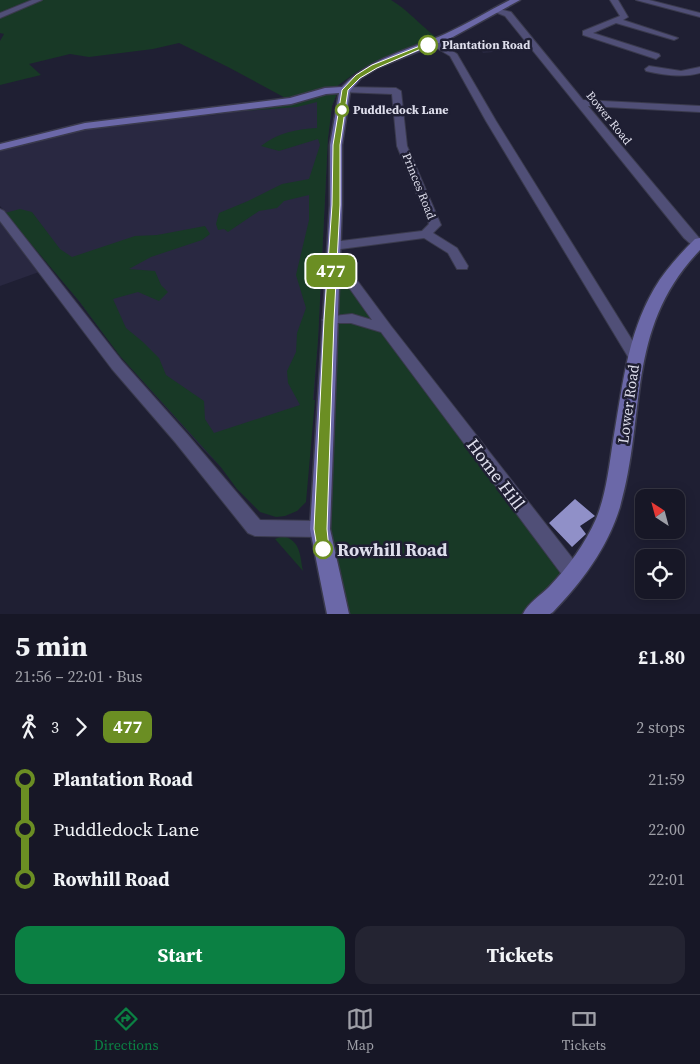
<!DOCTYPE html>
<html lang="en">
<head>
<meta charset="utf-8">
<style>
  body { margin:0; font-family:"Source Serif 4",serif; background:#242432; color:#f1f3f6; height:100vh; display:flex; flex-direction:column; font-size:19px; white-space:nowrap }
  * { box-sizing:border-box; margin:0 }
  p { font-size:16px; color:#9e9fa7 }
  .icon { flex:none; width:28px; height:28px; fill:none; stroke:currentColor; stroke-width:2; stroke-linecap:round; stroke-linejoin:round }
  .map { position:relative; height:614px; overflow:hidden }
  .drawer { display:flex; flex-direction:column; background:#171726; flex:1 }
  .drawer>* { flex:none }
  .badge { padding:0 10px; border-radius:8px; font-size:18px; line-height:32px }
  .needle { width:32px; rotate:324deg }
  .buttons { position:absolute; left:635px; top:489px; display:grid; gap:10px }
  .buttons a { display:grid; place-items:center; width:50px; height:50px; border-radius:10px; background:#171726; box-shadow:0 2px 12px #0003,0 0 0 1px #363643; font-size:25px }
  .map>.badge { position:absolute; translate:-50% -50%; box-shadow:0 0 0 2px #fff }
  .legs { display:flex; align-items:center; gap:8px; height:55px; padding:0 15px; font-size:16px }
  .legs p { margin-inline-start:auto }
  .summary { display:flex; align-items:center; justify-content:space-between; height:85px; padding:0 15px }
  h1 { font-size:28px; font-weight:700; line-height:38px }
  .button { display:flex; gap:10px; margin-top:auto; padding:10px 15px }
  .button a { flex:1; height:58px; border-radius:15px; background:#0b8043; color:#fff; font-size:20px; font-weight:700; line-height:58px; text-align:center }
  .button a+a { background:#242432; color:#f1f3f6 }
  ul { padding:0 15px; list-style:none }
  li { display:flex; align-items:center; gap:18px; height:50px; font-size:19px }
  li i { display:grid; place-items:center; width:8px; height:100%; margin:0 6px; background:currentColor }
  li i::after { content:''; width:12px; height:12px; margin:-6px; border:4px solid; border-radius:50%; background:#171726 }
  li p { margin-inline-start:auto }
  li:first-child i { background:linear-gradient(#0000 50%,currentColor 0) }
  li:last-child i { background:linear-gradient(currentColor 50%,#0000 0) }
  .dock { display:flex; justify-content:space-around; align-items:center; height:70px; border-top:1px solid #363643; background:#171726; font-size:14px; color:#9e9fa7 }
  .dock a { display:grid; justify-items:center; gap:2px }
  .dock .selected { color:#0b8043 }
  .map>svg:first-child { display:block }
</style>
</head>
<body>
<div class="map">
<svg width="700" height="614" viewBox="0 0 700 614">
  <rect width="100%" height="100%" fill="#1f1f33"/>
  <path fill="#292841" d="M485 40 487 43 529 40 531 42 502 43 506 49 492 50 493 52 483 53 475 41Z
    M338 91 332 106 328 138 318 340 311 435 237 489 226 472 202 448 120 356 79 301 0 206V150L86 127 181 116 193 117 216 115 231 112 230 110Z
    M0 222 39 272 0 286Z"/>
  <path fill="#183926" d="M0 0H391C408 10 420 25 436 37L358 71 336 87 291 101 228 67 179 43 153 49 89 57 70 54 29 64 41 75 0 85V41L4 34 0 33Z
    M338 91 332 106 328 138 318 340 313 400H315L306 502 297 511 285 516 276 517 260 512 237 489 220 466 120 356 79 301 5 213 20 209 32 212 60 249 72 257 135 236 157 235 205 226 210 234 202 240 151 257 129 269 155 271 161 285 168 292 159 301 138 292 113 299 126 328 143 342 159 358 166 375 204 401 205 419 214 433 300 405 288 383 287 371 296 352 297 333 306 308 296 275 309 220V195L284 201 277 208 259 211 228 232 224 229 218 230 216 224 219 213 248 201 282 184 309 179 320 145 318 139 279 151 261 146C278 133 296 129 317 128V102L297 107 231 112 230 110Z
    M333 255 572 574 532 614H339L323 550Z
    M283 536C301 541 300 556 303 571L275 539Z"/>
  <path fill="#9090c8" d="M575 499 595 516 580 526 586 534 572 547 549 523Z"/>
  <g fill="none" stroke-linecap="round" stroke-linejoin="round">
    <defs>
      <path id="street" d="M32 0H42L0 18V13Z
        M610 0H618L628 17 623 20 678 38 674 40 616 23 593 33 659 54 660 56 656 59 583 35V31L620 16Z
        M636 0H649L700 13V17Z
        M495 8 511 12 583 100 700 106V112L588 106 700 239V247H694L684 238 505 16 495 12Z
        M430 40H436L457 54 496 121 642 356 640 360H630L486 121 450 56 430 44Z
        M649 66 681 71 700 67V73C682 78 664 75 646 71L645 69Z
        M345 87 396 88 401 91 407 146 441 225 433 233 457 248 468 266 467 269H457L448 253 424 238 333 250 327 246 333 242 422 231 429 224 397 146 392 94 342 92 340 90Z
        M0 209 4 211 122 361 187 434 260 520 320 521 327 524 329 529 327 534 320 537 255 536 248 533 175 442 112 369 0 221Z
        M332 251 336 252 391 326 580 568 583 574 580 580 573 583 566 580 381 332 351 323H324L322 320 324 317 352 314 372 320 326 255Z"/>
      <path id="secondary" d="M510 0H520L451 38 377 68 361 78 350 91 342 145V205L330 529 349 614H327L310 529 330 205V145L339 93 326 94 291 104 85 129 0 150V144L85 123 290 98 325 88 342 87C370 58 409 50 445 34 467 24 488 11 510 0Z
        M700 238V250C625 328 647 413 620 507 608 547 582 582 553 612L550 614H523C528 603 540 596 549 587 568 567 585 544 596 519 606 495 609 467 613 441 622 390 627 335 654 289 665 270 680 254 695 239Z"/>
    </defs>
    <use href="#street" stroke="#3a3a4d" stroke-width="2"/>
    <use href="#secondary" stroke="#3a3a4d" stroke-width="3"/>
    <use href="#street" fill="#504f77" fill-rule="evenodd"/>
    <use href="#secondary" fill="#6b68a8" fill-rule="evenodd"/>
  </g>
  <path fill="#6b8e23" stroke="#fff" d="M425 44 430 45 377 68 360 78 348 90 340 145V205L334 320 327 529 329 549 327 553 323 554 318 553 314 529 324 320 332 205 333 145 342 90 356 75 372 65Z"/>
  <g fill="#fff" stroke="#6b8e23" stroke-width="2.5">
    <circle cx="428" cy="45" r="9"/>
    <circle cx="342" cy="110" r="6"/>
    <circle cx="323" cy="549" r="9"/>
  </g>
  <g text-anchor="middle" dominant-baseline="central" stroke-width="5" stroke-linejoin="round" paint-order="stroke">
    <g font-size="12" font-weight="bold" fill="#dedeec" stroke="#1f1f33" text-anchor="start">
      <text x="442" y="45">Plantation Road</text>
      <text x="353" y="110">Puddledock Lane</text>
    </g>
    <g font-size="12" fill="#dedeec" stroke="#1f1f33">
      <text transform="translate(609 118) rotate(51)">Bower Road</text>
      <text transform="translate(419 186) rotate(68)">Princes Road</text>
    </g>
    <g font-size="15" fill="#dedeec" stroke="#1f1f33">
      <text transform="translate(628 404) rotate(-82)">Lower Road</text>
    </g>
    <g font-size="18" fill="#dedeec" stroke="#1f1f33">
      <text transform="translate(496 474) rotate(53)">Home Hill</text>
    </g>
    <g font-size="18" font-weight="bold" fill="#dedeec" stroke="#1f1f33" text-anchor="start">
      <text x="337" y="549">Rowhill Road</text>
    </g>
  </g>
</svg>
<div class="buttons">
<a><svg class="needle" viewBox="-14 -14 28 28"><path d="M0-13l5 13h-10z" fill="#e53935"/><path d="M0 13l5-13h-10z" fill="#9e9fa7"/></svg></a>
<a><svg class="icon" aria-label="locate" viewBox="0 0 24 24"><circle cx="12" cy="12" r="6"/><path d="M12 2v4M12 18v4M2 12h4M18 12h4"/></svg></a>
</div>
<b class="badge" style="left:331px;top:271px;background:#6b8e23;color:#fff">477</b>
</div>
<section class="drawer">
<div class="summary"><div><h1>5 min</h1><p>21:56 – 22:01 · Bus</p></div><b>£1.80</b></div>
<div class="legs"><svg class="icon" aria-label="walk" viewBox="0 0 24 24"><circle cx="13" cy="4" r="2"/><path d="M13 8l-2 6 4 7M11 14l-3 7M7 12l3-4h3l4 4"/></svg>3<svg class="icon" aria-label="forward" viewBox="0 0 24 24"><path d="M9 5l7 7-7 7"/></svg><b class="badge" style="background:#6b8e23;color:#fff">477</b><p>2 stops</p></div>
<ul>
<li><i style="color:#6b8e23"></i><b>Plantation Road</b><p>21:59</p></li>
<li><i style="color:#6b8e23"></i><span>Puddledock Lane</span><p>22:00</p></li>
<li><i style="color:#6b8e23"></i><b>Rowhill Road</b><p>22:01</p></li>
</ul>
<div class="button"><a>Start</a><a>Tickets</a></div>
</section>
<nav class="dock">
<a class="selected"><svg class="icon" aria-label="directions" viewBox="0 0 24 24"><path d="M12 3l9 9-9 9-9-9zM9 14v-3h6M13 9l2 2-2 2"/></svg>Directions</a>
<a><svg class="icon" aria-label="map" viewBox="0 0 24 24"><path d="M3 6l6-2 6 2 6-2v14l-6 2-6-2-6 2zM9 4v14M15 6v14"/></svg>Map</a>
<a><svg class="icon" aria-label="tickets" viewBox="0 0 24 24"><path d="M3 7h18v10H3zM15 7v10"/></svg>Tickets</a>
</nav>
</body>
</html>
